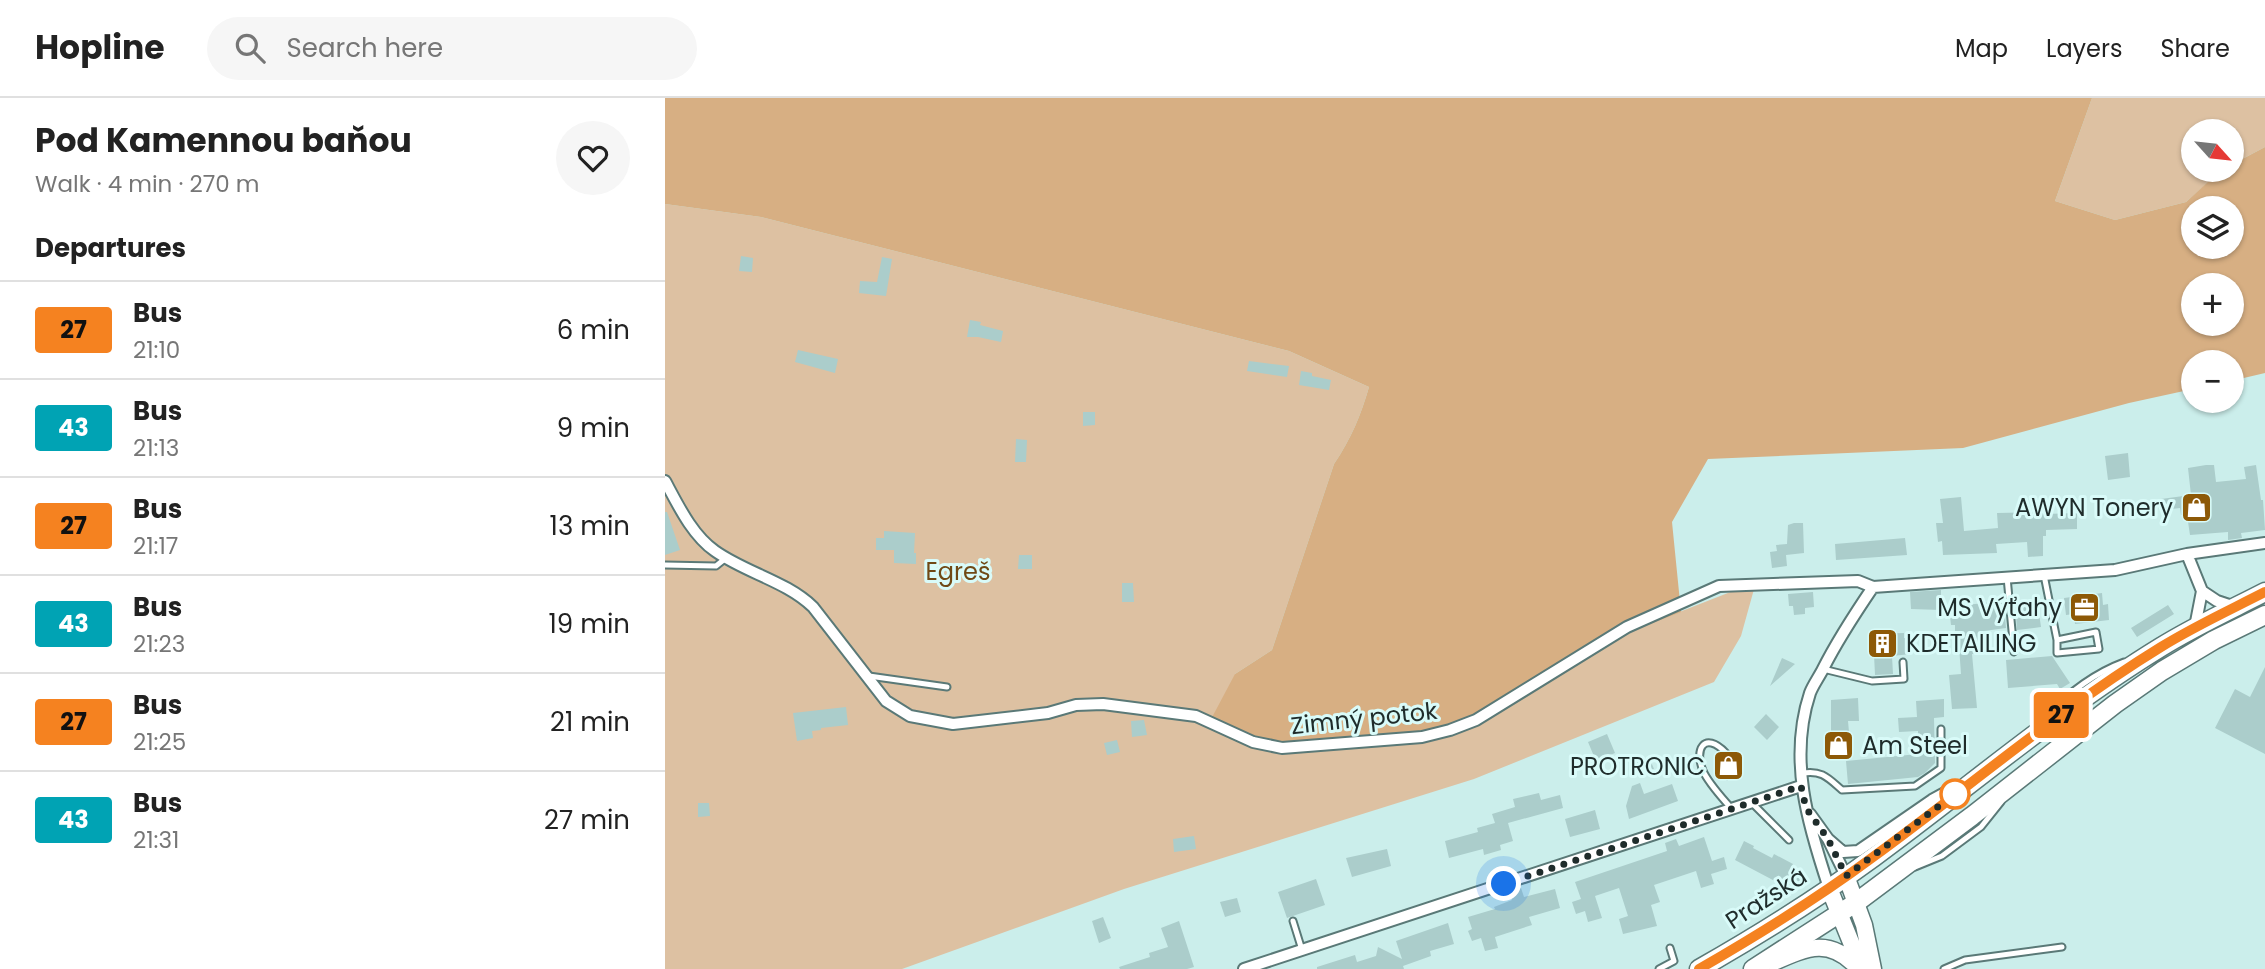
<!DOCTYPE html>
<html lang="en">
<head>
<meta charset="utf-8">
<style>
  body { margin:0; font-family:Poppins,sans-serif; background:#f6f6f6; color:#222; height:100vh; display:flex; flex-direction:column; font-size:26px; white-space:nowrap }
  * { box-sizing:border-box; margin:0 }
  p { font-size:23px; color:#767676 }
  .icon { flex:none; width:38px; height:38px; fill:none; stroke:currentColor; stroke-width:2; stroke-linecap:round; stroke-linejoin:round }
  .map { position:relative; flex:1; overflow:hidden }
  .details { display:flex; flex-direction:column; background:#fff; width:665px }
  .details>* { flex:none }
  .badge { padding:0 14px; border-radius:5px; font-size:24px; line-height:46px }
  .needle { width:46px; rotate:117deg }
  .fabs { position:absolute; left:1516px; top:21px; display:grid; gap:14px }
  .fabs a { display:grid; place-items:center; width:63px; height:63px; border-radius:50%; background:#fff; box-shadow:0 2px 5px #0004; font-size:35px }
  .you { position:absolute; width:35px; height:35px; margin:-18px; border:5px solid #fff; border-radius:50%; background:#1a73e8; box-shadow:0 0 0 10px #1a73e833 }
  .map>.badge { position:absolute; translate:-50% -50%; box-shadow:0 0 0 4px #fff }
  h2 { padding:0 35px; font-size:26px; line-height:63px }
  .round { display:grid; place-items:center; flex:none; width:74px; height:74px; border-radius:37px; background:#f6f6f6 }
  .head { display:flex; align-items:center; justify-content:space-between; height:119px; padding:0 35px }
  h1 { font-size:33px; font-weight:700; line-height:52px }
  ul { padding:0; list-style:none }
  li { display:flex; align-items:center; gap:21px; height:98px; padding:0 35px; border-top:2px solid #e0e0e0 }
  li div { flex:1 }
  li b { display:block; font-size:26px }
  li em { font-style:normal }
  li .badge { min-width:77px; font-weight:700; text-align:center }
  header { display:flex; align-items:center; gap:42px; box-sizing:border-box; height:98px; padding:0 35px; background:#fff; border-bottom:2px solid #e0e0e0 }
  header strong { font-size:33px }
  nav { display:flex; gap:38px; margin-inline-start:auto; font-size:24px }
  .search { width:490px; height:63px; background:#f6f6f6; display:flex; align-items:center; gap:18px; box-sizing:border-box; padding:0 24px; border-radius:38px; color:#767676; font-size:26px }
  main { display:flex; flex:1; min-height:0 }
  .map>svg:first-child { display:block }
</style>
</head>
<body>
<header>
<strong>Hopline</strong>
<div class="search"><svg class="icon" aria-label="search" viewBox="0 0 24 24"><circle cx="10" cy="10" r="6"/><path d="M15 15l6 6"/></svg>Search here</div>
<nav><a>Map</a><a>Layers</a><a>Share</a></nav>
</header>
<main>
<section class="details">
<div class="head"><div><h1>Pod Kamennou baňou</h1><p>Walk · 4 min · 270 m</p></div><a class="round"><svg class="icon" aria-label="heart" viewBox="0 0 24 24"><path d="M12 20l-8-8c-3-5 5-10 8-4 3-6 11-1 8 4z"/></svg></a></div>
<h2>Departures</h2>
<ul>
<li><span class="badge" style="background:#f58220;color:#111">27</span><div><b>Bus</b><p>21:10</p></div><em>6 min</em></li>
<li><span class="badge" style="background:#00a3b4;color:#fff">43</span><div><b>Bus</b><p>21:13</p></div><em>9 min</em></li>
<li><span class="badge" style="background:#f58220;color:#111">27</span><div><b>Bus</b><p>21:17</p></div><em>13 min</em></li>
<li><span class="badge" style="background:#00a3b4;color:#fff">43</span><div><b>Bus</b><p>21:23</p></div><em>19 min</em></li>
<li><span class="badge" style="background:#f58220;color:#111">27</span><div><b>Bus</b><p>21:25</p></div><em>21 min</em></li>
<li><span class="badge" style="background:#00a3b4;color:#fff">43</span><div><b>Bus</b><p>21:31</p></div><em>27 min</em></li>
</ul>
</section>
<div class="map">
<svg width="1600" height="871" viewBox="0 0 1600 871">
  <rect width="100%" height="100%" fill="#cbeeeb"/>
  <path fill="#ddc1a2" d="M1427 0H1600V49L1566 67V33H1528V72H1557L1521 104 1450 122 1390 103Z
    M0 106 96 119 624 253 704 289C696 317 686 341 669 366L607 552 570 576 612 647 740 646 795 627 828 609 907 556 1091 484 1076 538 1049 584 809 681 459 791 237 871H0Z"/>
  <path fill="#d7af83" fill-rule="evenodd" d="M0 0H1427L1390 103 1450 122 1521 104 1555 73 1566 72V67L1600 49V275L1566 283V264H1528V291L1464 305 1298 350 1043 361 1007 424 1016 514 907 556 828 609 795 627 740 646 612 647 544 625 570 576 607 552 669 366C686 341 696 317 704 289L624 253 96 119 0 106ZM1528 110H1566V149H1528ZM1528 187H1566V226H1528Z"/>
  <path fill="#abcdcb" d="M76 158 88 160 87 174 74 173Z
    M217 159 227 161 221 198 194 195 195 183 212 184Z
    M305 222 316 224 315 227 338 233 336 244 313 239H302Z
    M133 252 173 261 170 275 130 264Z
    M584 263 624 268 622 279 582 273Z
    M636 273 647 275V278L666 282 664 292 634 287Z
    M418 314H430V327L418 328Z
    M351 341 362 342 361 364H350Z
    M1463 355 1465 379 1443 382 1440 358Z
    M1541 367H1549L1551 384 1581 381 1579 369 1591 367 1596 402H1598L1600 432 1576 435 1577 440 1563 442V434L1525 437 1522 417H1516L1515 410 1498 412 1496 401 1526 397 1523 370Z
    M1296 399 1299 433 1333 430 1332 415 1381 414V416L1412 415V431L1381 432V438H1378V458L1363 459 1362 444 1331 446 1332 455 1278 457 1277 443 1273 444 1271 425H1278L1275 401Z
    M0 414H2L15 452 0 457Z
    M1129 425H1138L1139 455 1121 457 1122 468 1107 470 1105 454 1112 453 1111 447 1122 446 1123 427Z
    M219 433 250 435 249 455H251V466L229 465V452H211V440H219Z
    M1240 440 1242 457 1171 462 1170 446Z
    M354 457H367V471H353Z
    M457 485H468L469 504H457Z
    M1276 492V512L1246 511 1245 494Z
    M1148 494 1149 509 1140 510V516L1129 517 1128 508H1124L1123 496Z
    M1437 495 1438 507 1443 506 1444 522 1410 526 1409 516 1401 517 1399 500Z
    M1372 501 1376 529 1352 532 1350 503Z
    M1336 503V505H1339L1341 530 1319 533 1321 555 1307 556 1312 610 1287 611 1284 577 1296 576 1293 534H1290V527H1286L1284 509Z
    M1503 507 1509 516 1472 539 1466 530Z
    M1239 535V540H1244L1246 556 1227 558 1228 576 1210 577 1208 536Z
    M1387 558 1405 585 1395 591 1392 586 1343 590 1341 562Z
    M1117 560 1130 566 1105 588Z
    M1600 569V656L1550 630 1570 591 1585 599Z
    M1193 600 1194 623H1183L1186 656 1163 658 1161 638 1166 637V602Z
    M1279 601V619L1269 620 1270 665 1260 675 1253 679 1183 686 1181 663 1253 656V633L1234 634 1233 620 1252 619 1251 603Z
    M181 609 183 627 156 630V632L147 633 148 640 132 643 128 615Z
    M1101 616 1114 629 1102 642 1089 629Z
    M479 622 482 637 467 639 466 623Z
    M942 636 950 655 931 663 923 644Z
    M452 642 455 654 442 657 439 645Z
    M1066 655 1078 669 1062 683 1050 670 1060 666 1058 659 1063 660Z
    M984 659 989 671 976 675 972 663Z
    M975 685 979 696 1007 686 1013 703 964 721 961 708 967 688Z
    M874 695 876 702 895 697 898 710 843 725 848 743 835 747 836 752 819 757 818 751 784 760 780 743 813 734 812 730 830 725 827 716 850 709 848 701Z
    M33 705H44L45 718 33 719Z
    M930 712 935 731 905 739 900 721Z
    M529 738 531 751 509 754 508 741Z
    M1039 739 1047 763 1059 759 1062 771 1046 776 1049 786 1036 790 1031 773 989 787 995 804 986 807 992 828 958 836 954 821 963 818 954 790 930 798 937 820 923 824 920 813 911 816 907 804 916 801 910 784 1002 753 1000 745 1011 741 1014 748Z
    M1079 743 1089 748 1088 750 1107 760 1109 756 1128 766 1126 769 1139 778 1129 793 1070 762Z
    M722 751 726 768 687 779 681 760Z
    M651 781 660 807 622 820 613 794Z
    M856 790 859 799 890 791 895 810 864 819 867 827 830 839 833 850 820 853 816 840 807 843 803 833 807 831 803 819 830 811 829 809 847 802 845 794Z
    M572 800 576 814 560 819 555 804Z
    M438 819 446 840 434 845 427 823Z
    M514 823 529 869 522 871H455L454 869 485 859 484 855 503 849 496 830Z
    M783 825 789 846 765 853 766 858 738 868 739 871H652V869L690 857 692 864 711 858 713 849 737 861 731 843Z"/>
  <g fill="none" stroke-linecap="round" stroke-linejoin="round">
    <defs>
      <path id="lane" d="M0 467 51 468 61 460
        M1379 477 1392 542V555L1434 551 1431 534 1392 542
        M1342 479 1349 554
        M1158 571 1207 583 1239 581 1238 564
        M204 578 282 589
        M1385 616C1403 594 1432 574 1459 564
        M1061 655C1039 632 1028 652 1039 675 1046 688 1057 700 1067 711
        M1138 675C1157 672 1163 680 1177 692L1250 688 1276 670V631
        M1087 705 1124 742
        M1250 769 1277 758 1316 729 1336 704
        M628 823 637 852
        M994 871 1009 863 1005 850
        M1279 871 1300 862 1397 849"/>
      <path id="street" d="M0 383C13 407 27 437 50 453 81 475 121 483 148 509L221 603 245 618 288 626 383 615 411 607 438 606 531 618 588 644 617 650 757 639 785 632 811 622 962 529 1054 488 1193 483 1208 489 1450 472 1522 456 1600 445
        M1522 456 1537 493 1530 529
        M1537 493 1552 503 1570 509
        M1145 716 1163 741 1181 778
        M1163 741 1178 754 1193 753 1267 702 1289 690
        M1164 790C1143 727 1123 661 1145 595 1148 587 1154 579 1158 571 1173 541 1189 517 1208 489
        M579 871 1136 688"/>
      <path id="secondary" d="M1181 778 1199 827 1208 871
        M1164 790 1196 869
        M1109 864C1143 849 1165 839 1194 871"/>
      <path id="primary" d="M1034 871C1094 837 1153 800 1209 759 1304 689 1395 611 1496 549 1530 528 1565 512 1600 494
        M1088 871 1192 804 1307 718 1450 606 1497 573 1549 542 1600 517"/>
    </defs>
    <use href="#lane" stroke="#5a7977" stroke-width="9"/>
    <use href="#street" stroke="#5a7977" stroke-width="14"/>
    <use href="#secondary" stroke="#5a7977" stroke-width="19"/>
    <use href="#primary" stroke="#5a7977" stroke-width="21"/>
    <use href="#lane" stroke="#fff" stroke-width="5"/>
    <use href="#street" stroke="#fff" stroke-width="10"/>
    <use href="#secondary" stroke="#fff" stroke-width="16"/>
    <use href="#primary" stroke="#fff" stroke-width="18"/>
  </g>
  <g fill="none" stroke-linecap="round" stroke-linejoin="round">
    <defs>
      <path id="line" d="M1034 871C1093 837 1153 800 1208 759 1304 689 1395 611 1496 549 1530 528 1565 512 1600 494"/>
    </defs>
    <use href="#line" stroke="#fff" stroke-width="16"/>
    <use href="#line" stroke="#f58220" stroke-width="10"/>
    <path stroke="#1f2c2b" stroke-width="7" stroke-dasharray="0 12.6" d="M839 786 1136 688 1141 710 1163 741 1181 778 1290 696"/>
  </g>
  <defs>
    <symbol id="shop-square" viewBox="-11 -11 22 22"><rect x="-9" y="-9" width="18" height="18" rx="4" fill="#8d5907" stroke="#d9fbf9"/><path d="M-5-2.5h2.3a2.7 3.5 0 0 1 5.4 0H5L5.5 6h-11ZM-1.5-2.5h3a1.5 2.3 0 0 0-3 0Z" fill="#fff"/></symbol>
    <symbol id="office-square" viewBox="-11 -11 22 22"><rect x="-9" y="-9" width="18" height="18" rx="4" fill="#8d5907" stroke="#d9fbf9"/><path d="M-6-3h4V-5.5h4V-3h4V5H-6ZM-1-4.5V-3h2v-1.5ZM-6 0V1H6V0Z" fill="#fff"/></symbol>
    <symbol id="building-square" viewBox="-11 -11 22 22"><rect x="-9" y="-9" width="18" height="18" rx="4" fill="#8d5907" stroke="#d9fbf9"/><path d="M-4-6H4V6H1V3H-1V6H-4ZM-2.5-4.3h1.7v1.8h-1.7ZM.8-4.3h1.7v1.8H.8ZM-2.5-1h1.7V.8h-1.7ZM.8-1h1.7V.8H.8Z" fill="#fff"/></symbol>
  </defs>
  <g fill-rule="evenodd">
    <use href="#shop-square" x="1514" y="392" width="35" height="35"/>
    <use href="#office-square" x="1402" y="492" width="35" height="35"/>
    <use href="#building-square" x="1200" y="528" width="35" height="35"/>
    <use href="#shop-square" x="1156" y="630" width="35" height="35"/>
    <use href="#shop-square" x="1046" y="650" width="35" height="35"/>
  </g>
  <circle fill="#fff" stroke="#f58220" stroke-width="3.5" cx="1290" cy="696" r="14"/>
  <g text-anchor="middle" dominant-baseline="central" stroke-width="6" stroke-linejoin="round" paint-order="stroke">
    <g font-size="24" fill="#1f2c2b" stroke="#d9fbf9" text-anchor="end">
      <text x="1508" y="409">AWYN Tonery</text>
      <text x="1397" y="509">MS Výťahy</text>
      <text x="1241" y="545" text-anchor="start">KDETAILING</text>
      <text x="1197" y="647" text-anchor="start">Am Steel</text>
      <text x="1040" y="668">PROTRONIC</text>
    </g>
    <g font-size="24" fill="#704915" stroke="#d9fbf9">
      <text x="293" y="473">Egreš</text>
    </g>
    <g font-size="24" fill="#1f2c2b" stroke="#d9fbf9">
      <text transform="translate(699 620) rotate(-6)">Zimný potok</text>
      <text transform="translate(1101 800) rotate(-33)">Pražská</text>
    </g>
  </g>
</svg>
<div class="fabs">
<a><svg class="needle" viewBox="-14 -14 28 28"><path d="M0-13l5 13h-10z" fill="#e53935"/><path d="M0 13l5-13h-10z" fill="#767676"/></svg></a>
<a><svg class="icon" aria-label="layers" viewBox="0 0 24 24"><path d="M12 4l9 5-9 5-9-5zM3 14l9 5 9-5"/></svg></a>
<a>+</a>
<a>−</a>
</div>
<div class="you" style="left:839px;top:786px"></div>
<b class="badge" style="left:1396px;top:617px;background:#f58220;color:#111">27</b>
</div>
</main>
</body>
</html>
